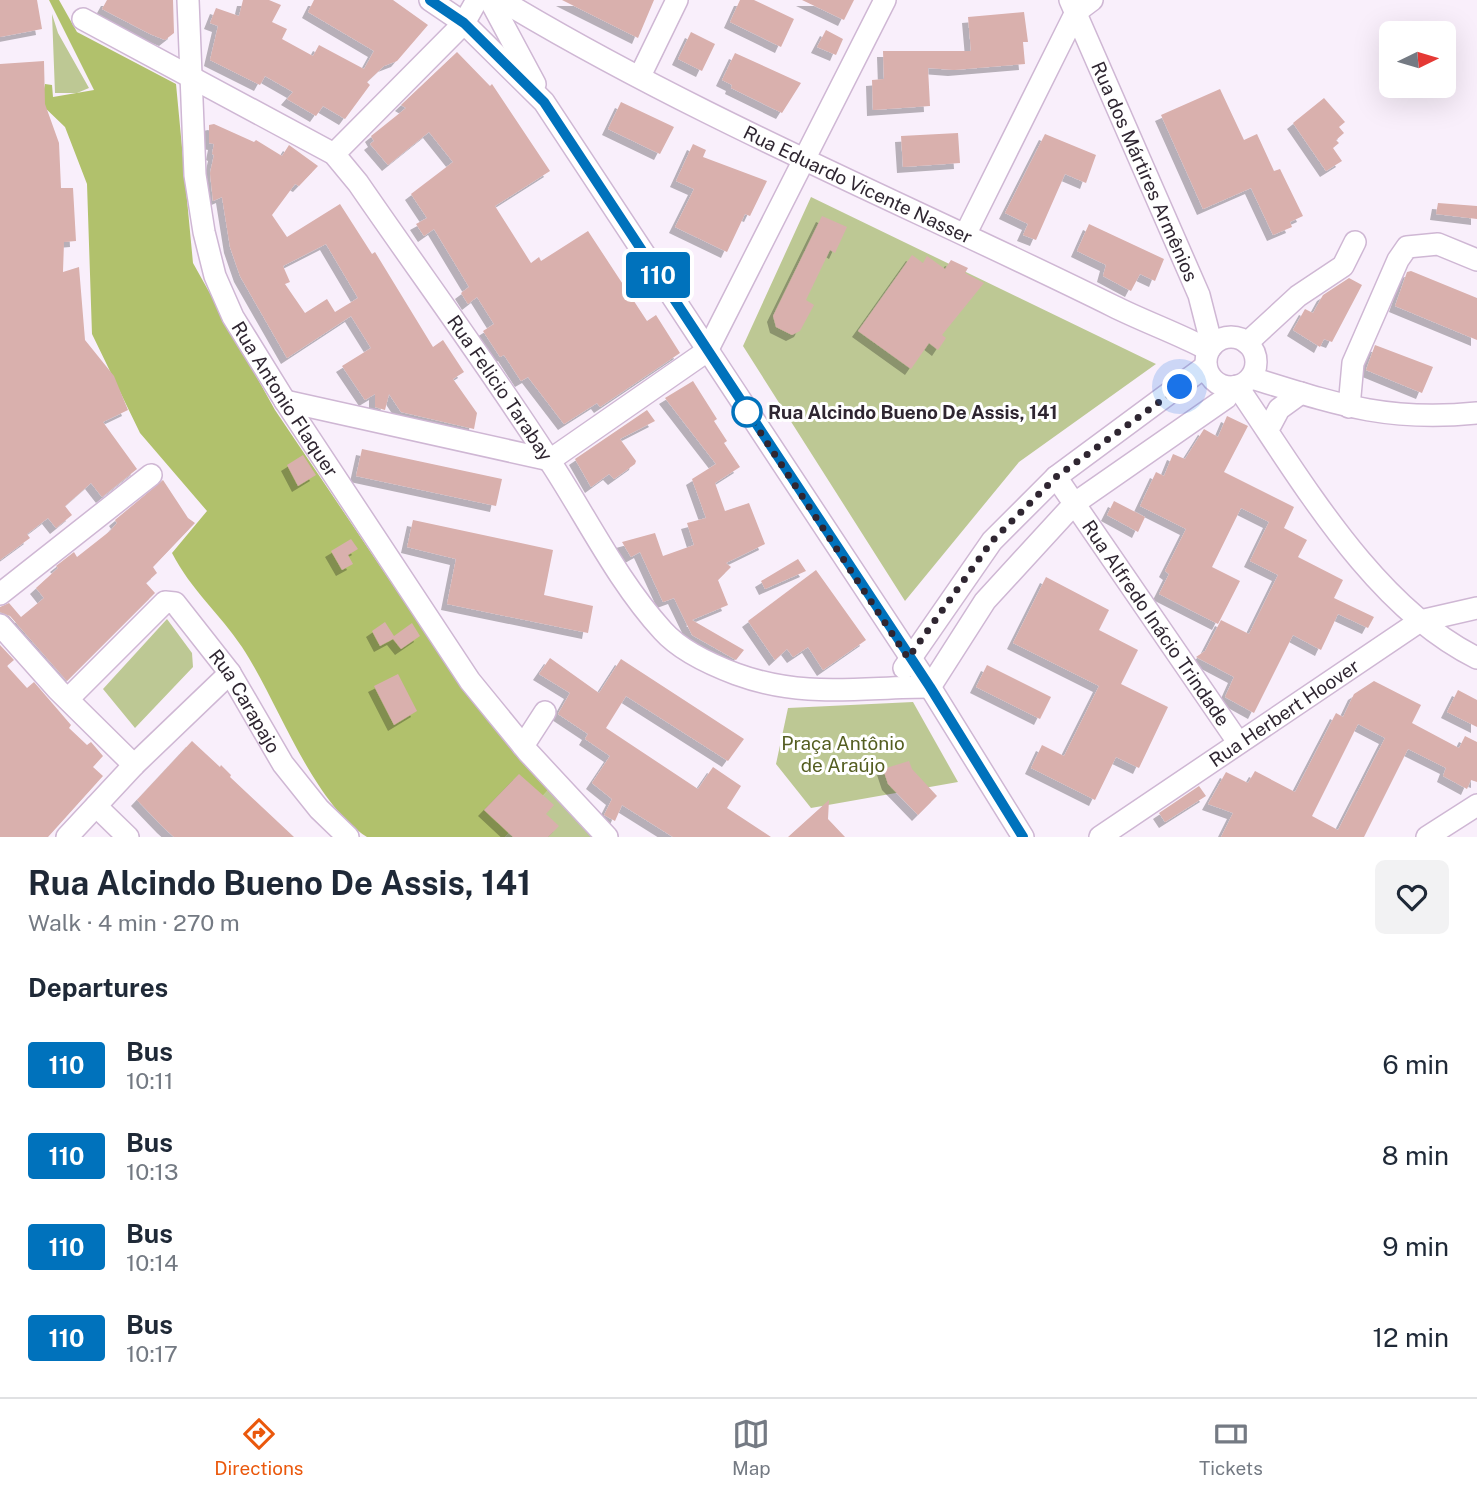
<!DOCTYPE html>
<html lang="en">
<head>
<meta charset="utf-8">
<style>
  body { margin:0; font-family:"Public Sans",sans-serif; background:#f2f2f3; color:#1f2937; height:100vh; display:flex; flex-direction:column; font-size:26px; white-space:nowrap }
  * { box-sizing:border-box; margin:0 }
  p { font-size:23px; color:#747a83 }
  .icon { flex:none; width:38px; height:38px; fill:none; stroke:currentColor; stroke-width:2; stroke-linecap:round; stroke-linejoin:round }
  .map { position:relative; height:837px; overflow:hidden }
  .side { display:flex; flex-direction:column; background:#fff; flex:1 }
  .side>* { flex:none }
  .badge { padding:0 14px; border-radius:5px; font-size:24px; line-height:46px }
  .needle { width:46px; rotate:85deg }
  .buttons { position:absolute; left:1379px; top:21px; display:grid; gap:14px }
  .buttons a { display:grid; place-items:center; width:77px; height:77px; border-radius:10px; background:#fff; box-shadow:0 7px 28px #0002; font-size:35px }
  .you { position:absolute; width:35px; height:35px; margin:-18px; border:5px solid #fff; border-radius:50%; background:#1a73e8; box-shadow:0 0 0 10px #1a73e833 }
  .map>.badge { position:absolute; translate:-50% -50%; box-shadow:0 0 0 4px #fff }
  h2 { padding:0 28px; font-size:26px; line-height:63px }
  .round { display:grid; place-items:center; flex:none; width:74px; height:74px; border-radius:10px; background:#f2f2f3 }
  .overview { display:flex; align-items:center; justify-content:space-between; height:119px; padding:0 28px }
  h1 { font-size:33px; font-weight:700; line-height:52px }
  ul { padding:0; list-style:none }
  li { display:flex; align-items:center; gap:21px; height:91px; padding:0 28px }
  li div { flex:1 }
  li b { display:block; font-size:26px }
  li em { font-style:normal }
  li .badge { min-width:77px; font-weight:700; text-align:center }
  .dock { display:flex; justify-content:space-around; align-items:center; height:98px; border-top:2px solid #e0e1e3; background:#fff; font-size:19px; color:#747a83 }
  .dock a { display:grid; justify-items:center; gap:4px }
  .dock .selected { color:#ea580c }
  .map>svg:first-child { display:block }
</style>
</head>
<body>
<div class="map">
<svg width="1477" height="837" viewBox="0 0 1477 837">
  <defs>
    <filter id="shadow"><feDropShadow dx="-6" dy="6" stdDeviation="0" flood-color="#0004"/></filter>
  </defs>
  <rect width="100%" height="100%" fill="#f9effb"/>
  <path fill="#bdc894" d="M52 14 58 33 89 88 77 93H55Z
    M811 197 1156 364 1019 462 905 601 743 346Z
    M167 619 192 653 193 667 135 728 103 689Z
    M913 702 958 782 811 808 776 764 788 708Z
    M550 788 595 837H505Z"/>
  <path fill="#b1c16c" d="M49 0H59L77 32 176 84 193 263 275 410 413 615 456 678 550 788 505 837H367C311 801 279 703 242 647 220 614 191 590 172 553L207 511 140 433 92 334 87 184 65 127 41 104 45 84 52 85 53 97 94 90Z"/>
  <path fill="#d9b0ad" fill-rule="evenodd" filter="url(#shadow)" d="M0 0H37L42 29 0 37Z
    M107 0H173L174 33 165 40 150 34 102 9Z
    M243 0H269L281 5 272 22 287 29 282 39 313 56 319 45 364 69 374 51 308 12 314 0H393L428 25 397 61 384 66 367 82 370 85 345 119 323 106 316 116 287 99 293 92 265 76 260 85 210 60 218 26 210 23 216 8 239 16Z
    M562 0H654L638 38Z
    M740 0H754L794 19 781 47 730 22Z
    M802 0H854L844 20Z
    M1024 12 1028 42H1023L1025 64 954 70 928 68 930 106 873 110 872 80 884 79 883 51H971L968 17Z
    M826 30 843 39 836 55 817 47Z
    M691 32 715 44 702 71 678 59Z
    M457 52 490 86 492 84 550 171 495 206 531 263 539 257 541 261 588 231 647 321 656 315 680 353 600 407 597 403 564 424 528 377 521 381 504 355 500 357 483 331 494 324 477 297 468 304 461 293 469 287 434 229 424 236 416 224 427 218 411 194 453 162 429 132 388 165 370 144 374 141 371 136 406 108 401 105Z
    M735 53 801 83 782 113 731 88 732 85 722 80Z
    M44 61 45 104 59 143 61 188H73L76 241 64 242 63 272 79 267 85 340 114 376 128 410 103 422 137 469 102 497 91 483 65 506 72 515 56 528 48 518 27 534 30 538 0 560V64Z
    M1220 89 1244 140 1257 134 1274 171 1280 169 1303 216 1290 222 1292 227 1273 235 1251 188 1203 209 1161 115Z
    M1324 98 1345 122 1339 127 1344 133 1336 140 1339 143 1333 148 1342 161 1326 171 1293 123Z
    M621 102 674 127 660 154 608 129Z
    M214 124 254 142 256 140 282 156 289 145 318 166 299 186 295 184 272 215 287 237 340 204 372 254 375 252 433 347 443 340 464 372 453 379 477 413 474 429 401 412 389 394 385 410 375 407V394L365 400 342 366 371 348 351 316 287 358 240 276 230 247 222 197 213 201 210 173 214 155 212 154 214 144 209 143V125ZM326 244 358 298 335 312 327 299 305 313 285 284 290 282 283 266Z
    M958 133 960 163 903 167 901 136Z
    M1045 134 1096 155 1086 183 1065 174 1036 240 1023 235 1028 224 1005 213Z
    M693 144 706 150 703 157 767 181 750 216 745 214 727 252 675 227 694 189 676 181Z
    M1438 203 1477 206V219L1436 214Z
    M822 216 847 227 835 253 830 250 806 300 814 305 800 331 792 335 776 327 773 316Z
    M1089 224 1164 259 1155 281 1140 274 1131 291 1103 276 1106 265 1077 251Z
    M912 255 923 263 927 256 945 269 951 260 968 268 965 273 984 283 942 335 946 338 938 350 929 343 911 369 858 331Z
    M1411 271 1477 298V340L1395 306 1407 272Z
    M1349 278 1362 285 1332 342 1324 339 1320 347 1293 330 1305 309 1313 313 1323 295Z
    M1375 345 1433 367 1422 393 1366 370Z
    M693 381 717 419 714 421 727 441 724 443 740 467 715 483 725 511 749 503 765 544 726 563 731 567 718 580 728 605 692 620 744 650 736 660 692 635 674 598 663 602 640 552 631 557 622 542 655 533 663 556 694 545 687 523 706 518 692 479 716 464 665 398Z
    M647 410 655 421 620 439 636 461 635 464 614 479 609 474 591 487 575 459Z
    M1227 416 1248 426 1224 472 1294 507 1284 528 1307 540 1298 557 1343 580 1334 598 1374 617 1368 628 1338 614 1321 650 1293 635 1254 713 1225 697 1234 677 1196 657 1205 651 1221 620 1249 634 1278 575 1250 561 1269 522 1241 508 1212 567 1240 581 1218 624 1159 594 1169 574 1165 571 1186 529 1140 506 1156 472 1164 476 1173 454 1185 459 1204 429 1218 437Z
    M362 449 502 479 496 506 356 476Z
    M303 455 316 475 298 486 287 465Z
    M163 480 188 518 195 523 153 567 157 573 146 583 155 593 67 681 10 616 0 612V607L9 603 21 617 44 598 36 588 58 568 56 566 74 552 77 557 110 531 117 523 115 520Z
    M1114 501 1145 517 1138 532 1107 515Z
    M413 520 553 550 544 595 593 606 588 633 447 604 456 559 407 547Z
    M351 539 358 549 348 555 353 564 342 570 331 551Z
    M798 559 806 571 765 589 761 581Z
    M816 570 866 640 823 670 808 647 793 657 787 649 775 660 748 621Z
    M1046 577 1109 610 1099 630 1138 650 1121 684 1168 707 1139 768 1116 757 1095 800 1031 768 1042 745 1064 756 1099 686 1013 643Z
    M385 622 394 636 412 623 420 636 401 649 393 639 380 646 372 631Z
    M0 645 14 660 7 666 27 688 34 682 71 725 69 728 87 745 91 742 103 756 93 767 103 776 48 837H0Z
    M550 658 599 693 621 659 744 739 728 761 626 696 606 728 698 789 713 767 741 786 727 808 771 837H673L622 805 615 821 604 815 612 799 592 783 610 756 585 739 588 734 558 714 570 693 539 674Z
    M987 665 1051 697 1040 719 976 687Z
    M398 674 417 711 394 725 374 686Z
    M1374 681 1421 705 1412 723 1459 748 1465 736 1477 742V782L1471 780 1467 789 1443 776 1446 768 1408 749 1364 837H1221L1233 813 1208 804 1226 772 1248 783 1255 771 1295 792 1336 713 1343 717 1354 694ZM1358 724 1385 738 1338 830 1312 816Z
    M1458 690 1477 700V727L1447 712Z
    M192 741 220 767 221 765 231 775 230 777 294 837H174L163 827 137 800Z
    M909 761 912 769 937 796 918 815 888 784 883 769Z
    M519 774 554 805 546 814 559 826 548 837H513L484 810Z
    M1199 786 1206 796 1165 822 1159 813Z
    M829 800 828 819 845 837H788Z"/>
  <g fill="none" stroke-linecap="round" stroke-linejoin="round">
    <defs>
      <g id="minor">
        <path id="s1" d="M188 0 195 175 204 232 215 276 233 317 285 401 470 681 528 752 607 837"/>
        <path d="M430 0 464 23 544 102 930 687 1023 837"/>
        <path d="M490 0 535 84"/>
        <path id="s2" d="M501 0C697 118 909 205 1113 306 1145 322 1177 333 1209 350"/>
        <path id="s3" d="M1070 0 1199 295 1212 346"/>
        <path id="s4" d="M83 19 334 154 358 183C422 276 490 368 551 463 587 518 618 582 663 631 680 650 712 665 736 674 804 699 860 687 930 687L985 601 1075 503 1226 398 1233 387"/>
        <path d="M640 76 677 0"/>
        <path d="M334 154 464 23 477 0"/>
        <path d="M966 233 1076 12 1092 0"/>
        <circle cx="1231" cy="362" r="25"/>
        <path d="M1247 343 1298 296 1343 266 1355 242"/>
        <path d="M1252 378C1336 404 1386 422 1477 413"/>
        <path d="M1237 386C1301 479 1373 607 1477 658"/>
        <path d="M285 401 550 460 707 351 885 0"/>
        <path d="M1349 407 1353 363 1398 260 1407 247 1438 244 1477 260"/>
        <path d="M1271 424 1279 409 1301 393"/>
        <path id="s5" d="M1056 477 1238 742"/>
        <path d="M0 594 151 475"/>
        <path d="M0 625 58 690 134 765"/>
        <path d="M904 668 992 541 1056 477 1206 366"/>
        <path id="s6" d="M68 699 165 602 175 603 230 673 283 764 319 809 348 837"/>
        <path d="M523 746 545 712"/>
        <path d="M96 806 128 837"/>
        <path d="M67 837 134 765 230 673"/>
        <path id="s7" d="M1100 837 1420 621 1477 608"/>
        <path d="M1427 837 1477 805"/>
      </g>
    </defs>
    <use href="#minor" stroke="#cfb7d4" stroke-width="24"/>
    <use href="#minor" stroke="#fff" stroke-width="21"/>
  </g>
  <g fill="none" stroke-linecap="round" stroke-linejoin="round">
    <defs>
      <path id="line" d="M430 0 464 23 544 102 930 687 1023 837"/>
    </defs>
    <use href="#line" stroke="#fff" stroke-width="16"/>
    <use href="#line" stroke="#0072bc" stroke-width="10"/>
    <path stroke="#2f2631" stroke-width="7" stroke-dasharray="0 12.6" d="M747 412 908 658 992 541 1056 477 1180 387"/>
  </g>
  <circle fill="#fff" stroke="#0072bc" stroke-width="3.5" cx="747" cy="412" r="14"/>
  <g text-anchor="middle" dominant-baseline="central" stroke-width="6" stroke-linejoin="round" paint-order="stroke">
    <g font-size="19" fill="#2f2631" stroke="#fff">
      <text stroke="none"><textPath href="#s3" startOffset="187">Rua dos Mártires Armênios</textPath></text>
      <text stroke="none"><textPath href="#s2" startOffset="402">Rua Eduardo Vicente Nasser</textPath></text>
      <text stroke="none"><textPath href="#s4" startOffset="572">Rua Felicio Tarabay</textPath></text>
      <text stroke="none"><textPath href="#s1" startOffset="420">Rua Antonio Flaquer</textPath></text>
      <text stroke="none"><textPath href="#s5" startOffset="177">Rua Alfredo Inácio Trindade</textPath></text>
      <text stroke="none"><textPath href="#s6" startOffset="268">Rua Carapajo</textPath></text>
      <text stroke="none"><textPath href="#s7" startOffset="222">Rua Herbert Hoover</textPath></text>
    </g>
    <g font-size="19" font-weight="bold" fill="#2f2631" stroke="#fff" text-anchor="start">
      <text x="768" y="412">Rua Alcindo Bueno De Assis, 141</text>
    </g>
    <g font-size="19" fill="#545e21" stroke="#fff">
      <text x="843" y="743">Praça Antônio<tspan x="843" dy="22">de Araújo</tspan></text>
    </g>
  </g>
</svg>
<div class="buttons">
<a><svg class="needle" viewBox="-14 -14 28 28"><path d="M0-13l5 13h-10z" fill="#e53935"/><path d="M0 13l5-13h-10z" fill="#747a83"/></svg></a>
</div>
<div class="you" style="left:1180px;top:387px"></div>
<b class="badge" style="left:658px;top:275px;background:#0072bc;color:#fff">110</b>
</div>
<section class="side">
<div class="overview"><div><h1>Rua Alcindo Bueno De Assis, 141</h1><p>Walk · 4 min · 270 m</p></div><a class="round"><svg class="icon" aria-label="heart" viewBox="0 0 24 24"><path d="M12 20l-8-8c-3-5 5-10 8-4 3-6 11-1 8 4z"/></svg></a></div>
<h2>Departures</h2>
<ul>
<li><span class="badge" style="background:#0072bc;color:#fff">110</span><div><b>Bus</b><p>10:11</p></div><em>6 min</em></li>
<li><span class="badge" style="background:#0072bc;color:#fff">110</span><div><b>Bus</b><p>10:13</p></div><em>8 min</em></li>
<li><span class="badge" style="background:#0072bc;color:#fff">110</span><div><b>Bus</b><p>10:14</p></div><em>9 min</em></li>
<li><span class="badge" style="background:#0072bc;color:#fff">110</span><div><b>Bus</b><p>10:17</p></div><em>12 min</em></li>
</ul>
</section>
<nav class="dock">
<a class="selected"><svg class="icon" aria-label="directions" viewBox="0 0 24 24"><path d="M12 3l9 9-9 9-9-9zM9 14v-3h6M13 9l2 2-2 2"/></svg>Directions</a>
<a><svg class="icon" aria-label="map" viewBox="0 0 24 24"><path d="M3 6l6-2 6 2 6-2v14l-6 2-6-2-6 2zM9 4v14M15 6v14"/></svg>Map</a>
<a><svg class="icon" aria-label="tickets" viewBox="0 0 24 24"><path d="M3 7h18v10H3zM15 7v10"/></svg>Tickets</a>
</nav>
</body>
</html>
